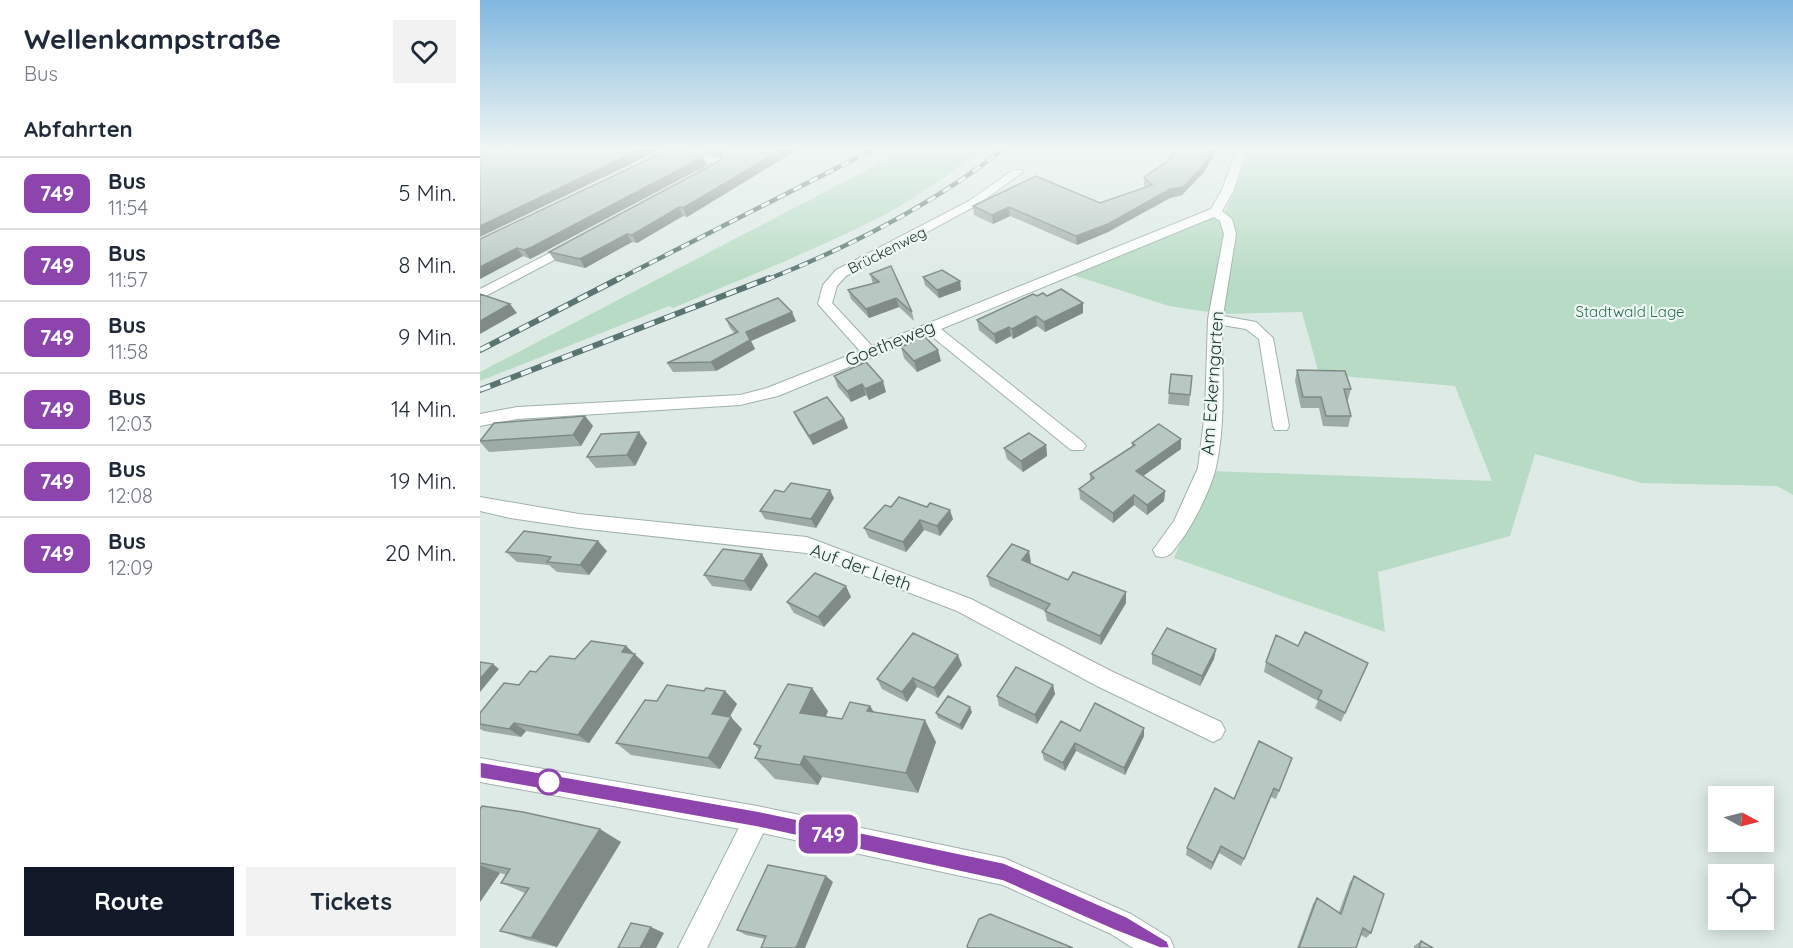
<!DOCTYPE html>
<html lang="de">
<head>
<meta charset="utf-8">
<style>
  body { margin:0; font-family:Quicksand,sans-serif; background:#f2f2f3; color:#1f2937; height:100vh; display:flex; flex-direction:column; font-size:22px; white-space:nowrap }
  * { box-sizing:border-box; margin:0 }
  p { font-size:20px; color:#747a83 }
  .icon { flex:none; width:33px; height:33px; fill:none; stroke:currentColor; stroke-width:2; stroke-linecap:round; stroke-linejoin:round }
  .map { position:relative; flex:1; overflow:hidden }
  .details { display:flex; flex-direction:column; background:#fff; width:480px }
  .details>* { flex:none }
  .badge { padding:0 12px; border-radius:9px; font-size:21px; line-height:39px }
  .needle { width:39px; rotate:97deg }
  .controls { position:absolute; left:1228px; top:786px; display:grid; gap:12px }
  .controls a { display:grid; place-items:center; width:66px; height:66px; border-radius:0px; background:#fff; box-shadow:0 3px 15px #0003; font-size:30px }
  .map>.badge { position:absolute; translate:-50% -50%; box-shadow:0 0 0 3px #fff }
  h2 { padding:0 24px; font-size:22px; line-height:54px }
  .round { display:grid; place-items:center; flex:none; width:63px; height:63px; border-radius:0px; background:#f2f2f3 }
  .summary { display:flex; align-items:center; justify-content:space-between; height:102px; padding:0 24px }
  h1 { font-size:28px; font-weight:700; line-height:45px }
  .cta { display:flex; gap:12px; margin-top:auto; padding:12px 24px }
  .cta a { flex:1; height:69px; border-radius:0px; background:#111827; color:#fff; font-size:24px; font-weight:700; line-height:69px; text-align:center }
  .cta a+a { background:#f2f2f3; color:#1f2937 }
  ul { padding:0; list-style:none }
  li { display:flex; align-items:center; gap:18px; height:72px; padding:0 24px; border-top:2px solid #e0e1e3 }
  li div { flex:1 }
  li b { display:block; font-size:22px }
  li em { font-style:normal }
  li .badge { min-width:66px; font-weight:700; text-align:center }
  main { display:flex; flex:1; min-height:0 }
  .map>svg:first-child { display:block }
</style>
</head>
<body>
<main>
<section class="details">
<div class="summary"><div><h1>Wellenkampstraße</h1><p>Bus</p></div><a class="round"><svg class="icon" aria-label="heart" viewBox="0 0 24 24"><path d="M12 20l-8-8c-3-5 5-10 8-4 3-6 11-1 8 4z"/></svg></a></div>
<h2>Abfahrten</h2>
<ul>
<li><span class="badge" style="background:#8e44ad;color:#fff">749</span><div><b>Bus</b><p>11:54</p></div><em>5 Min.</em></li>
<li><span class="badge" style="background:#8e44ad;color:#fff">749</span><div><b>Bus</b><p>11:57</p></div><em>8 Min.</em></li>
<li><span class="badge" style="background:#8e44ad;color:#fff">749</span><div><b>Bus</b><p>11:58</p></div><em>9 Min.</em></li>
<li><span class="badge" style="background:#8e44ad;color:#fff">749</span><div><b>Bus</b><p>12:03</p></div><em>14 Min.</em></li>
<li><span class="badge" style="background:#8e44ad;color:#fff">749</span><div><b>Bus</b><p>12:08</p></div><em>19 Min.</em></li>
<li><span class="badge" style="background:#8e44ad;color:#fff">749</span><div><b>Bus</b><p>12:09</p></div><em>20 Min.</em></li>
</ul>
<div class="cta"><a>Route</a><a>Tickets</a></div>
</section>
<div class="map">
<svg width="1313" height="948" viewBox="0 0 1313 948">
  <rect width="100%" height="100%" fill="#deeae6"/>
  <path fill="#b7dbc4" d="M429 148H504C470 173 436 199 398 218 331 252 261 279 193 308L189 306 0 381V372Z
    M769 148H1313V495L1297 486 1162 483 1055 454 1030 536 898 572 905 632 694 558 731 471 1012 481 975 386 839 374 822 312 742 314 689 306 590 274 745 212 755 191Z"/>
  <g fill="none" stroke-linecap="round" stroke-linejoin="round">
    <defs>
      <path id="minor" d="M757 148H767L754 190 742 211 752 219 756 234 743 316 776 322 793 338 809 426 807 430H795L793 426 779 339 766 329 742 325C742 370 746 423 736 467 732 487 713 525 700 542 693 551 689 560 676 556L673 550 694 521 718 468 725 412 728 319 744 234 740 221 734 217 461 329 603 442 606 446 603 450H591L449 334 298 396 260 405 37 419 0 426V414L37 407 260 395 287 388 380 351 338 304 343 285 356 270 489 201 533 170H541L543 172 497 205 366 276 357 286 352 303 392 346 731 209 742 190Z
        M201 149 243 159V166L226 176H218V172L233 163 197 154 196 152Z
        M93 241 97 242 99 245 97 248 0 299V289Z
        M0 497 99 514 327 537 491 599 633 672 741 722 745 730 741 738 733 742 725 738 617 686 477 611 326 553 99 528 30 518 0 511Z
        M277 806 286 810 290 819 227 948H198L268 810Z"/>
      <path id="tertiary" d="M0 758 277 806 524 858 651 914 690 938 694 948H653L631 934 523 885 277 832 0 782Z"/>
    </defs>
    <use href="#minor" stroke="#a1b1ad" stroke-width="2"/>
    <use href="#tertiary" stroke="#a1b1ad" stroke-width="2"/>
    <use href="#minor" fill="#fff" fill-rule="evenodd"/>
    <use href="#tertiary" fill="#fff" fill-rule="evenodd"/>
    <defs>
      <path id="rail-far1" d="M137 280 396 148
        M286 280C372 246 452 205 525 148"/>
      <path id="rail" d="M0 350 140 278
        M0 390 289 278"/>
    </defs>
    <use href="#rail-far1" stroke="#5a7571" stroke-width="4.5"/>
    <use href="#rail" stroke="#5a7571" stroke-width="6"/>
    <use href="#rail-far1" stroke="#eef7f3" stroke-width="3" stroke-dasharray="9" stroke-linecap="butt"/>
    <use href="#rail" stroke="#eef7f3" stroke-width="4" stroke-dasharray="11" stroke-linecap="butt"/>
  </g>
  <path fill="#9daba7" d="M211 148H320L207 217 203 216 157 243 152 242 105 268 75 261 69 252 241 160V157Z
    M227 165 58 255 50 259 43 256 0 279V239Z
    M724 172 702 195 690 198 628 232 597 245 530 216 513 224 494 215 493 206 620 203 665 187 664 185V177Z
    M390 274 432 312 434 321 419 307 389 318 371 299 368 290 393 284Z
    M443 277 480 281 481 290 459 298 445 285Z
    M557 296H567L603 303V313L565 332 557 326 533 339 531 336 516 344 499 330 497 320Z
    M246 319 316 321 271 341 275 349 236 371 193 372 187 363 255 334 250 328Z
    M421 347 461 361 437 372 424 358Z
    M817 370 871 389 868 400H867L871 416 868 427 843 426 839 408H821L815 381Z
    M354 376 406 392 389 400 386 395 371 402 358 387Z
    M712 376 709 406 688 404 689 393Z
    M314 412 364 419 368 428 333 445 318 421Z
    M105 416 113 426 101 446 9 452 0 442V441Z
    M159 432 167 443 155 466 116 468 107 457Z
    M652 443 701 449 663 476 685 491 684 501 667 515 654 505 633 523 600 499 599 489 610 481V474L652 447Z
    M566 445 567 456 543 472 527 459 524 448Z
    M304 492 354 498 336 528 285 519 280 511Z
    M411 507 473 519 460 536 444 530 426 552 389 538 384 528Z
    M127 551 109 575 77 572 69 565 37 562 26 552Z
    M551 562 549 563 588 580 646 592V603L621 645 567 621 565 611 510 586 507 576Z
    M288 565 271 591 232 586 224 575Z
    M371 597 344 627 314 613 307 602Z
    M146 646 164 663 109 743 46 731 41 737 4 731 0 729V713L56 672 95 659Z
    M818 646 888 663 861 722 835 708 838 701 784 672 786 662Z
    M736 649 734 659 720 686 672 664V654Z
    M482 665 458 698 437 687 427 702 402 689 397 679Z
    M573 685 575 694 557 724 519 706 517 696Z
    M224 691H245L257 704 249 717 262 729 240 769 151 755 136 743 177 701Z
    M390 706 394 712 456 742 438 793 342 777 338 785 295 779 275 758 279 750 274 744 348 711 346 717 362 719Z
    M492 712 482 730 458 718 456 713Z
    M600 731 664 736 645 775 596 751 585 771 564 760 562 752Z
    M812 758 796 799 791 797 761 866 739 853 731 870 706 855 707 848 754 799Z
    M0 809 141 842 77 947 47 940 20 931 45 893 21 883 26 875 20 873 0 902Z
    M874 876 891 933 886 938 881 935 876 948H817L833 904 837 898 859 912 870 882Z
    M353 882 285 939 266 935 257 930Z
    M941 941 953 948H934V946Z"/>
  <path fill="#808b88" d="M164 148H184L0 237V226Z
    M304 148H320L207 217 203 208Z
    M734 148H738L724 172 702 195 690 198 628 232 597 245 596 236 690 189Z
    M223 157 227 165 58 255 50 259 44 250Z
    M199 207 203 216 157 243 152 235Z
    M529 207 530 216 513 224 512 215Z
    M147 234 152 242 105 268 100 259Z
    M37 248 43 256 0 279V267Z
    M480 281 481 290 459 298 457 290Z
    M416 298 419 307 389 318 386 309Z
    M603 303V313L565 332 564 322Z
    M30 304 37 313 0 334V321Z
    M312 312 316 321 271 341 275 349 236 371 231 362 266 332Z
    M556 316 557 326 533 339 532 329Z
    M529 327 531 336 516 344 514 334Z
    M458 350 461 361 437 372 434 361Z
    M403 381 406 392 389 400 385 389Z
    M382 384 386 395 371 402 367 391Z
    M105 416 113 426 101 446 93 435Z
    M364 419 368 428 333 445 329 436Z
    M159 432 167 443 155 466 147 455Z
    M701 439V449L656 481V471Z
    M566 445 567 456 543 472 541 461Z
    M350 490 354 498 336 528 331 519Z
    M685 491 684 501 667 515V505Z
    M654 495V505L633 523V513Z
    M470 510 473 519 460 536 457 526Z
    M440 520 444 530 426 552 423 542Z
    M118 541 127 551 109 575 100 565Z
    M549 551 551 562 544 571 542 560Z
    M282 554 288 565 271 591 264 581Z
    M366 586 371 597 344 627 338 617Z
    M646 592V603L621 645 620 636Z
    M146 646 164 663 109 743 98 735 142 652Z
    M736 649 734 659 720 686 722 676Z
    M478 655 482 665 458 698 454 688Z
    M13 664 19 669 0 692V679Z
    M433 678 437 687 427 702 422 692Z
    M573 685 575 694 557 724 555 715Z
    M332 688 348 711 337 735 320 713Z
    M245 691 257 704 244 727 232 714Z
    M390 706 403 728 387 711Z
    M490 707 492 712 482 730 480 725Z
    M251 717 262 729 240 769 228 758Z
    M445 720 456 742 438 793 426 773Z
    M34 723 46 731 41 737 29 729Z
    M664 728V736L645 775 644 768Z
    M595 743 596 751 585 771 583 763Z
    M324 756 342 777 338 785 320 765Z
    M120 829 141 842 77 947 51 938Z
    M741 846 739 853 731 870 733 863Z
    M0 865 20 873 0 902Z
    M346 876 353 882 325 948H316Z
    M171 927 184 933 176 948H160Z"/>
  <path fill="#b7c7c2" stroke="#808b88" stroke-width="1.5" d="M0 148H164L0 226Z
    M192 148 223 157 52 247 44 250 37 248 0 267V239Z
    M235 148H304L203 208 199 207 152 235 147 234 100 259 69 252 241 160V150Z
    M696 148H734L725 164 703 187 690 189 628 224 596 236 529 207 512 215 493 206 556 176 620 203 672 185 664 177 689 160Z
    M411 266 432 312 416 298 386 309 368 290 399 282 390 274Z
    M462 270 480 281 457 290 443 277Z
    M581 289 603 303 564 322 556 316 532 329 529 327 514 334 497 320 553 294 557 296 563 293 567 296Z
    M0 294 30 304 0 321Z
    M298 298 312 312 266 332 270 340 231 362 187 363 258 332 246 319Z
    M437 329 458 350 434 361 421 347 432 342V331Z
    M386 362 403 381 385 389 382 384 367 391 354 376Z
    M817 370 865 371 871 389H864L871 416H846L841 397H823Z
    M691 374 712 376 710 395 689 393Z
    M347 397 364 419 329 436 314 412Z
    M105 416 93 435 0 441 14 423Z
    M679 424 701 439 656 471 685 491 667 505 654 495 633 513 599 489 614 478 610 474 655 445 652 443Z
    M159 432 147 455 107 457 121 434Z
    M549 433 566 445 541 461 524 448Z
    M311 483 350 490 331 519 280 511 295 490 304 492Z
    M419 497 447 507 450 503 470 510 457 526 440 520 423 542 384 528 405 505 411 507Z
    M44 531 118 541 100 565 67 562 71 557 60 555 26 552Z
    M532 544 549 551 542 560 588 580 593 572 646 592 620 636 565 611 570 604 507 576Z
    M243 549 282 554 264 581 224 575Z
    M335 573 366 586 338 617 307 602Z
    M687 628 736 649 722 676 672 654Z
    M825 632 888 663 865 713 838 699 842 691 786 662 796 635 818 646Z
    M433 633 478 655 454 688 433 678 422 692 397 679Z
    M111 641 146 646 142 652 155 654 98 735 34 723 29 729 0 724V713L24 683 39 685 50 671 56 672 70 656 95 659Z
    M0 662 13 664 0 679Z
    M536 667 573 685 555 715 517 696Z
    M308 684 332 688 320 713 362 719 370 702 390 706 387 711 445 720 426 773 324 756 320 765 275 758 281 746 274 744Z
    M187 685 224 691 226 688 245 691 232 714 251 717 228 758 136 743 165 700 177 701Z
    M468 696 490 707 480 725 456 713Z
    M615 703 664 728 644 768 595 743 583 763 562 752 581 721 600 731Z
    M779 741 812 758 799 791 794 788 764 859 741 846 733 863 707 848 735 788 754 799Z
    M2 806 43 812 120 829 51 938 20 931 49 888 21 883 30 869 0 863V809Z
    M288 865 346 876 316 948H281L286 936 257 930Z
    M874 876 904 894 891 933 883 928 876 948H819L837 898 861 914Z
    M510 914 593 948H488L487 946 499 919Z
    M151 923 171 927 160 948H138Z
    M941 941 953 948H939Z"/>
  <linearGradient id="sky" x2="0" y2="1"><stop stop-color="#80b7de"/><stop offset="0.53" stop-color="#f0f6f4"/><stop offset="1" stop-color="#f0f6f4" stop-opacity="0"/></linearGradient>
  <rect width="1313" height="281" fill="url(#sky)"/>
  <path fill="#8e44ad" stroke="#fff" stroke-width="1.5" d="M0 762 277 811 524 863 647 917 687 941 690 948H680L634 930 523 881 277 827 0 778Z"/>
  <circle fill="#fff" stroke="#8e44ad" stroke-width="3" cx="69" cy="782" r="12"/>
  <g text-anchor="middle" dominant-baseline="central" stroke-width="4.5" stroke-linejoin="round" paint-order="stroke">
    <g font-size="15" fill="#203935" stroke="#eef7f3">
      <text transform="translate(407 250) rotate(-27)">Brückenweg</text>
    </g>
    <g font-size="15" fill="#2a704d" stroke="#eef7f3">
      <text x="1150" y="311">Stadtwald Lage</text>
    </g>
    <g font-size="18" fill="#203935" stroke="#eef7f3">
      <text transform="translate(410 343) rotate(-22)">Goetheweg</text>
      <text transform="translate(732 383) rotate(-86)">Am Eckerngarten</text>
      <text transform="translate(381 567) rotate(20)">Auf der Lieth</text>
    </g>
  </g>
</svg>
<div class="controls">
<a><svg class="needle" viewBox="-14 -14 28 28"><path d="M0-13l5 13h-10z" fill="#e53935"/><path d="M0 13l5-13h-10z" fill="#747a83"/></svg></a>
<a><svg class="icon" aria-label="locate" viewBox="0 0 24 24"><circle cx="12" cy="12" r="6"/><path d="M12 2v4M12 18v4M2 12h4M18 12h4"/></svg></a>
</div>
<b class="badge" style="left:348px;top:834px;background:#8e44ad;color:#fff">749</b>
</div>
</main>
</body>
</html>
